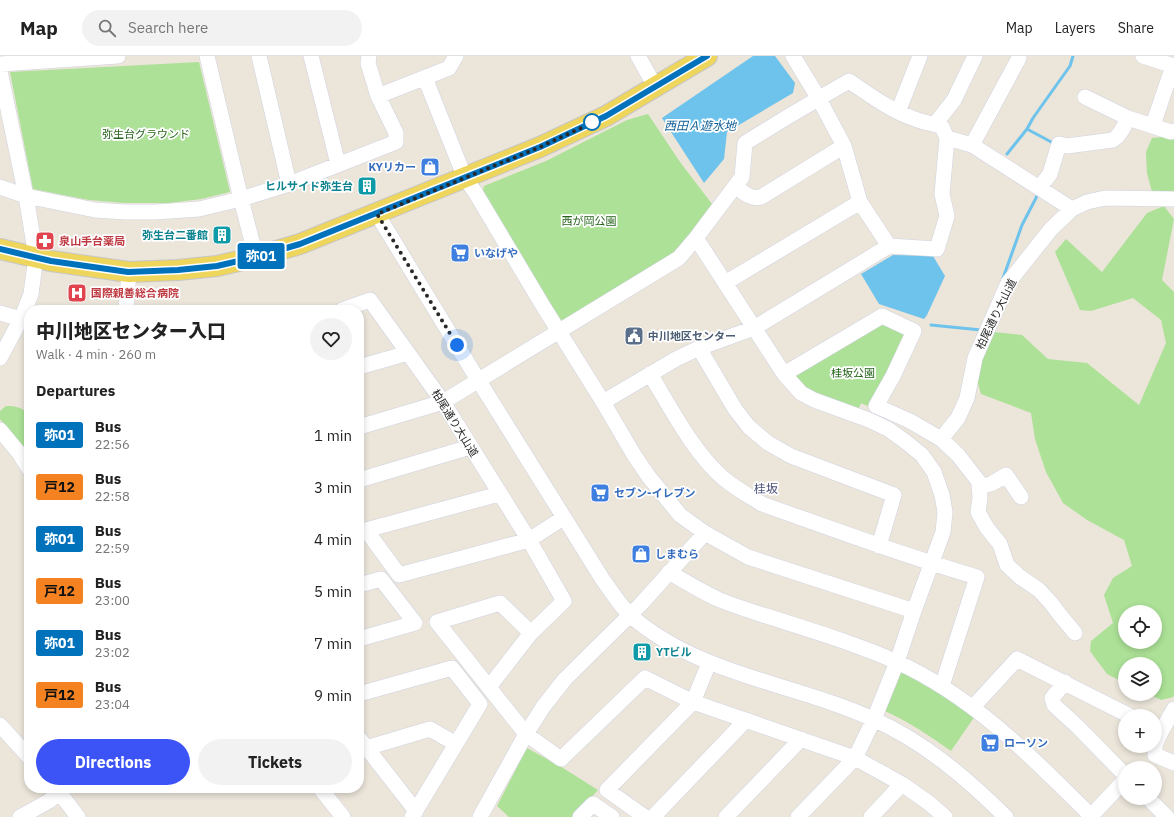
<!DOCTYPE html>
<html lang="en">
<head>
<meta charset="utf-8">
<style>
  body { margin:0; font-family:"IBM Plex Sans","Noto Sans JP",sans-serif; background:#f2f2f2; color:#222; height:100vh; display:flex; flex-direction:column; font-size:15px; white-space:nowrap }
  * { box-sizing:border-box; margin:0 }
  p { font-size:13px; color:#767676 }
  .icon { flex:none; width:22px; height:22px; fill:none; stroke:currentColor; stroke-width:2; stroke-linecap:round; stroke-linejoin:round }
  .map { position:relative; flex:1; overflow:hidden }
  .drawer { position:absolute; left:24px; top:249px; width:340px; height:488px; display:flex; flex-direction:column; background:#fff; border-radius:16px; box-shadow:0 2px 6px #0003 }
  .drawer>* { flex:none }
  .badge { padding:0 8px; border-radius:3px; font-size:14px; line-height:26px }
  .fabs { position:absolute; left:1118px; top:549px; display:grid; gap:8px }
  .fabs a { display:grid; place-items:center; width:44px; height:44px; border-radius:50%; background:#fff; box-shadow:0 2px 6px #0003; font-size:20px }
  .you { position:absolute; width:20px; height:20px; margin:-10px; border:3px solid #fff; border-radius:50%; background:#1a73e8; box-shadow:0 0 0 6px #1a73e833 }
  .map>.badge { position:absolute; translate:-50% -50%; box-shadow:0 0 0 2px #fff }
  h2 { padding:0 12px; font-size:15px; line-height:36px }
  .round { display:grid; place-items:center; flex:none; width:42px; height:42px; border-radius:21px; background:#f2f2f2 }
  .headline { display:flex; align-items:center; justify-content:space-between; height:68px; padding:0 12px }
  h1 { font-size:19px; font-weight:800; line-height:30px }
  .primary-button { display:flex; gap:8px; margin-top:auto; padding:8px 12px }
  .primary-button a { flex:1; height:46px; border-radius:24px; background:#3c53f6; color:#fff; font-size:16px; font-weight:800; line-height:46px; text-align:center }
  .primary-button a+a { background:#f2f2f2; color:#222 }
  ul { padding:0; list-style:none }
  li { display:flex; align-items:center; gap:12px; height:52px; padding:0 12px }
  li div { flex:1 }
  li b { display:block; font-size:15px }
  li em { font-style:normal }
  li .badge { min-width:44px; font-weight:700; text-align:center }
  header { display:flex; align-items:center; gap:24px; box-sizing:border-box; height:56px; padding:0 20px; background:#fff; border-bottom:1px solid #e0e0e0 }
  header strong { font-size:19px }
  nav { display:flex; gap:22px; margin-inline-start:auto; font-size:14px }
  .search { width:280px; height:36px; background:#f2f2f2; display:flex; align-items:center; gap:10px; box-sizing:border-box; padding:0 14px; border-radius:22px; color:#767676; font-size:15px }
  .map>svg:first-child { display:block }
</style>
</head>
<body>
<header>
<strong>Map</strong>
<div class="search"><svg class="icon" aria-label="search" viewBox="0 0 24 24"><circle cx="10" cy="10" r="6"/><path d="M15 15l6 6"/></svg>Search here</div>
<nav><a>Map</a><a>Layers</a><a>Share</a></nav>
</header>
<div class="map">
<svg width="1174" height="761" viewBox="0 0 1174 761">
  <rect width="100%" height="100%" fill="#ebe5da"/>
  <path fill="#ace197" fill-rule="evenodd" d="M199 6 230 136 201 143 169 147H125L89 144 33 133 10 16Z
    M648 58 680 106 712 148 676 196 564 266 560 265 483 134 484 130 546 105 627 64Z
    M1174 80V138L1152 136 1147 117 1146 96 1152 82Z
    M1164 150 1174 163 1162 224 1174 236V638L1173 641 1161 644 1149 638H1155V608H1125V627L1107 618 1090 595 1091 585 1113 567 1104 539 1113 522 1132 510 1124 484 1087 464 1063 447 1046 416 1035 383 1031 357 981 338 977 324 981 301 993 276 1022 279 1048 303 1087 307 1139 349 1166 287 1161 264 1133 242 1091 255 1080 254 1055 196 1066 183 1102 216 1147 157ZM1125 556H1155V586H1125Z
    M879 266 907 280 870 351 861 347 858 354 808 334 794 323 795 316Z
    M6 350C15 350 23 351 29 359V397L0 363V355Z
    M905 614 975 660 951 695C930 680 909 666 885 655L898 616Z
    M527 692 563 712 598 734 573 761H509L497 750Z"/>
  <path fill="#6ec3ec" d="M753 0H775L795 27 793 37 727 76 724 103 704 127 662 62Z
    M893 199 933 200 945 220 927 259 924 263 879 248 861 218Z"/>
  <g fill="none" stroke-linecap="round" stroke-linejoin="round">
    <path stroke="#6ec3ec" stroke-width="3" d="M1027 73 1055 88
      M1007 98 1027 73 1033 62 1070 10 1073 0
      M1002 225 1022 169 1036 142 1038 136
      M931 269 981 274"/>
    <defs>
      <path id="minor" d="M207 0 241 143 256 201
        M259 0 289 128
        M311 0 338 108
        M638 0 655 30
        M1143 0 1174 10
        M0 8 118 0
        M0 15 26 140 36 201 31 238 22 261 0 302
        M425 22 465 122 475 136 543 250 603 346 634 399 649 421 680 459 705 477 748 501 914 555
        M378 40 449 12 456 0
        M1085 41 1128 62 1171 76 1174 75
        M898 56 920 0
        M935 68 954 44 975 0
        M1153 69 1173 10
        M947 82 972 89 1072 153
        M972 89 1019 2
        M735 130C743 136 751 144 761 141L844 90
        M0 131 26 140 95 154 125 156H155L199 153 241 143 289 128 396 86V77L378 40 368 7 369 0
        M1039 132 1050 118 1059 88 1067 90 1113 84C1121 79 1124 70 1128 62
        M377 158 472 314 603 524C612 536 620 550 631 560 700 620 795 627 875 664 926 687 967 723 1006 761
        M696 182 784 318 801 337 814 344 869 364 888 373 906 386 922 399 934 416 942 439 945 456 943 476 914 555 897 606 874 663 855 702 798 761
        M725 227 860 146
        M126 254 129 216
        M342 254 370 244 443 346 529 484 564 545 531 577 489 631
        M0 257 21 263
        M699 292 735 353 749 371 768 387 791 400 894 439 879 490
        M359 311 408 297
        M650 318C671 352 693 396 723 422 735 432 749 440 762 448 833 473 904 500 977 521L942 630
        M784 318 882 260 914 275 893 320 876 350 910 365 941 383 958 399 979 426 980 442 978 456 987 472 1000 488 1007 509 1020 521 1039 534 1051 547 1060 559 1075 577
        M603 346 676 303 699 292 754 272 889 190
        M359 371 443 346 679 202 696 182 742 121 745 87C780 65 814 45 849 25 870 39 891 55 915 63 924 67 933 67 942 71L947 82 942 138 947 160 937 193 889 190 860 146 844 90 819 43 793 0
        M0 374 19 397 29 413
        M941 383 958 362 967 342 975 302 1008 227 1051 173 1072 153 1087 146 1105 142 1174 143
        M359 424 470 391
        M979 431 991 428 1006 419 1021 441
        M499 438 366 474 399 519 529 484 563 462
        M669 516C686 526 702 536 720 544 734 550 749 554 763 559 807 573 854 587 897 606 974 641 1033 702 1092 761
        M359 529 381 523 415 567 359 583
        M531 577 500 547 437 566 526 678 561 703 645 622 693 646 855 702 902 728 929 747 945 761
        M1065 626 1052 642 1054 649 1077 670 1125 719
        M359 638 452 612 480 648 412 761
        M973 651 1017 603 1130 660
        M0 669 29 701
        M359 682 416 755
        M1155 689 1161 676 1174 653
        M1155 690V699L1174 707
        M366 692 430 673 456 688
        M56 732 78 761
        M320 732 343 761
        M1148 742 1167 761
        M20 761 49 745 64 732
        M480 761 526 678 543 651 565 623 640 549 705 477
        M580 761 593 748 612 761
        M645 761 607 734 693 646 709 607
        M653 761 746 664
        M726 761 801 683
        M871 761 902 728
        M1090 761 1125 724"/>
      <path id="major" d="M0 193 51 205 129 216 178 214 217 210 256 201 300 188 540 91 606 60 707 0"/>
    </defs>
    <use href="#minor" stroke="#d0d2e1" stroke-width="16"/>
    <use href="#major" stroke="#c7c7c7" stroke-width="22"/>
    <use href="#minor" stroke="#fff" stroke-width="15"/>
    <use href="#major" stroke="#eed55c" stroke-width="20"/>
  </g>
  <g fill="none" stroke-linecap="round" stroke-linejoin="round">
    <defs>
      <path id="line" d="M0 193 51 205 128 216 178 214 217 210 256 201 300 188 540 91 606 60 707 0"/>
    </defs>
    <use href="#line" stroke="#fff" stroke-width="9"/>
    <use href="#line" stroke="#0072bc" stroke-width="6"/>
    <path stroke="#282828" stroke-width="4" stroke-dasharray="0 7.2" d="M457 289 377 158 540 91 596 65 592 66"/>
  </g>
  <defs>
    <symbol id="shop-square" viewBox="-11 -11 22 22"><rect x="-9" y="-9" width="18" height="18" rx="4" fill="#3f7fe0" stroke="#fff"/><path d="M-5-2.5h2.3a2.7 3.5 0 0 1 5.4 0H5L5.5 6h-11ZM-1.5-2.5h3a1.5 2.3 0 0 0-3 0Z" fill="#fff"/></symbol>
    <symbol id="building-square" viewBox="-11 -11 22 22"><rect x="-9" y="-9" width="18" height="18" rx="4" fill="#0f9aa8" stroke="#fff"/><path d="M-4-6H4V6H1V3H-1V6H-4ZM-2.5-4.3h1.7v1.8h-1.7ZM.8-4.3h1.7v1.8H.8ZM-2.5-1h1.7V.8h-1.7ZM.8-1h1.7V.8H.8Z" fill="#fff"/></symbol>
    <symbol id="pharmacy-square" viewBox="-11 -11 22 22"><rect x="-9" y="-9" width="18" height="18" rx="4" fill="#e0444e" stroke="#fff"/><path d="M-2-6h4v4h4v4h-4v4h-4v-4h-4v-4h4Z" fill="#fff"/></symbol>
    <symbol id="supermarket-square" viewBox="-11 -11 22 22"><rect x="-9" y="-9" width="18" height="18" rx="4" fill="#3f7fe0" stroke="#fff"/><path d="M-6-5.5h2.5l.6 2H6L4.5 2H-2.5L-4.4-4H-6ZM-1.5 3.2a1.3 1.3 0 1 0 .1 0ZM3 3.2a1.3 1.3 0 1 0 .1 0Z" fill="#fff"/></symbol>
    <symbol id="hospital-square" viewBox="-11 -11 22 22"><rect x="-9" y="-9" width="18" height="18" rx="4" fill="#e0444e" stroke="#fff"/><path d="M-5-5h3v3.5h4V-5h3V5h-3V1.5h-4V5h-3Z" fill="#fff"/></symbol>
    <symbol id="civic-square" viewBox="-11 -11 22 22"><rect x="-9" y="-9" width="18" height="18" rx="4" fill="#5c6f8a" stroke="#fff"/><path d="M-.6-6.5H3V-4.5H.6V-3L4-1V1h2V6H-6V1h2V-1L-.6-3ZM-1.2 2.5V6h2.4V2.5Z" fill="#fff"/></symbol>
  </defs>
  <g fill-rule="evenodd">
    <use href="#shop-square" x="419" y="100" width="22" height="22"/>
    <use href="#building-square" x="356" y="119" width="22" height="22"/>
    <use href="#building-square" x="211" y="168" width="22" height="22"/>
    <use href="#pharmacy-square" x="34" y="174" width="22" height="22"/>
    <use href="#supermarket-square" x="449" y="186" width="22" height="22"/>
    <use href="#hospital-square" x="66" y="226" width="22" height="22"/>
    <use href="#civic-square" x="623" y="269" width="22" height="22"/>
    <use href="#supermarket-square" x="589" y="426" width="22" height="22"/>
    <use href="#shop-square" x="630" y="487" width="22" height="22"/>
    <use href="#building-square" x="631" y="585" width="22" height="22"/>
    <use href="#supermarket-square" x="979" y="676" width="22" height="22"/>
  </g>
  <circle fill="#fff" stroke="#0072bc" stroke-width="2" cx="592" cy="66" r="8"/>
  <g text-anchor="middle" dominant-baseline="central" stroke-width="3.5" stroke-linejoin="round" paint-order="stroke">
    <g font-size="11" fill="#25631b" stroke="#fff">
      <text x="146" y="78">弥生台グラウンド</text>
      <text x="589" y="165">西が岡公園</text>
      <text x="853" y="317">桂坂公園</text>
    </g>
    <g font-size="11" font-weight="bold" fill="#366cbe" stroke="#fff" text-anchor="start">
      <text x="416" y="111" text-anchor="end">KYリカー</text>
      <text x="474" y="197">いなげや</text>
      <text x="614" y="437">セブン-イレブン</text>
      <text x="655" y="498">しまむら</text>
      <text x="1004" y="687">ローソン</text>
    </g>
    <g font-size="11" font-weight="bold" fill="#0d838f" stroke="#fff" text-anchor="end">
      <text x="353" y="130">ヒルサイド弥生台</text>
      <text x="208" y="179">弥生台二番館</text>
      <text x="656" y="596" text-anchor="start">YTビル</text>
    </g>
    <g font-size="11" font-weight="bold" fill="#be3a42" stroke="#fff" text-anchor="start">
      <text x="59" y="185">泉山手台薬局</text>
      <text x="91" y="237">国際親善総合病院</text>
    </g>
    <g font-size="11" fill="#282828" stroke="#fff">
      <text transform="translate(996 258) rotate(-64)">柏尾通り大山道</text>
      <text transform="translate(455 367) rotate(58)">柏尾通り大山道</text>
    </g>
    <g font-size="11" font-weight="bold" fill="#4e5e75" stroke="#fff" text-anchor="start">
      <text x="648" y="280">中川地区センター</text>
    </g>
    <g font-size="12" font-style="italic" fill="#0f5f96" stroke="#fff">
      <text x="700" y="69">西田Ａ遊水地</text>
    </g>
    <g font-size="12" fill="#4a4f78" stroke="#fff">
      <text x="766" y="432">桂坂</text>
    </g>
  </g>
</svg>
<div class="fabs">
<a><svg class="icon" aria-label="locate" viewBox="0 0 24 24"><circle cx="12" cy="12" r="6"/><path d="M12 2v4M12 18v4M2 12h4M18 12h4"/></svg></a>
<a><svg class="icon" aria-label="layers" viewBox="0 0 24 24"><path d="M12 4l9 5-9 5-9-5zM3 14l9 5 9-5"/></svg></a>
<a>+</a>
<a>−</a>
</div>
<div class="you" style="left:457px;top:289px"></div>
<b class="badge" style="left:261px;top:200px;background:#0072bc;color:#fff">弥01</b>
<section class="drawer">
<div class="headline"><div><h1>中川地区センター入口</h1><p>Walk · 4 min · 260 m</p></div><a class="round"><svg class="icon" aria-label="heart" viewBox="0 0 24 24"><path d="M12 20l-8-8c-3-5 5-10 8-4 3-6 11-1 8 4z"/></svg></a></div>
<h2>Departures</h2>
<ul>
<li><span class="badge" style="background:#0072bc;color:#fff">弥01</span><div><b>Bus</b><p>22:56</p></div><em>1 min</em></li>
<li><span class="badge" style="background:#f58220;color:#111">戸12</span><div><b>Bus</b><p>22:58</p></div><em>3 min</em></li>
<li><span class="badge" style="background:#0072bc;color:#fff">弥01</span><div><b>Bus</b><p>22:59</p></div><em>4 min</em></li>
<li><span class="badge" style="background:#f58220;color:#111">戸12</span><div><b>Bus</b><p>23:00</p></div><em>5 min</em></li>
<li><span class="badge" style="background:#0072bc;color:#fff">弥01</span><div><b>Bus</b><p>23:02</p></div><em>7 min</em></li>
<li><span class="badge" style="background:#f58220;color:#111">戸12</span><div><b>Bus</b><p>23:04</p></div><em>9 min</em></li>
</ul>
<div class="primary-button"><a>Directions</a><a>Tickets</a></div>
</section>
</div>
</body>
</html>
